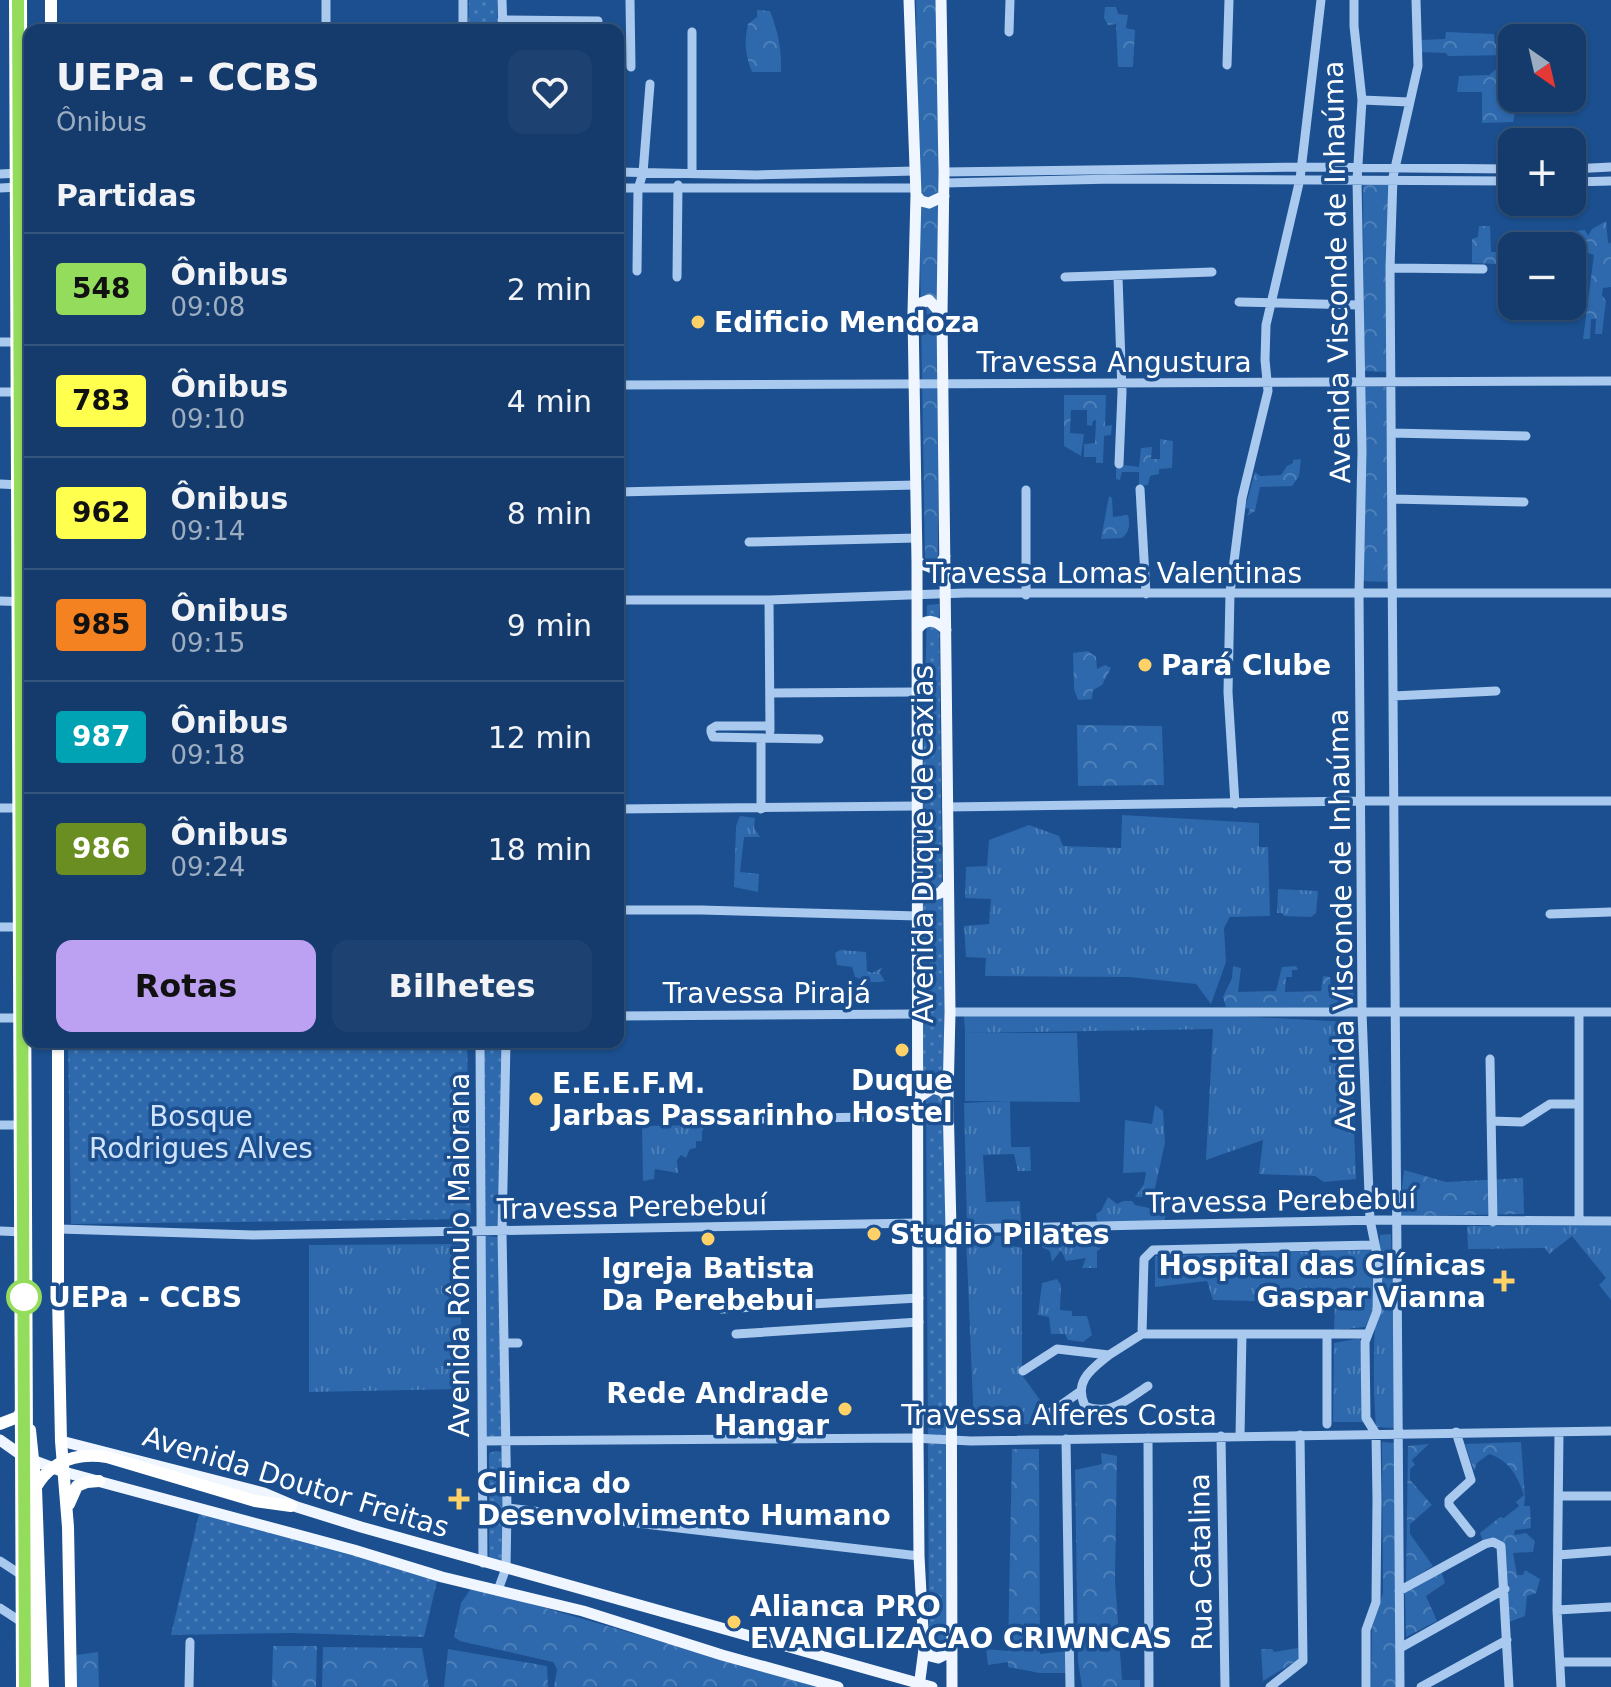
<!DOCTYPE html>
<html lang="pt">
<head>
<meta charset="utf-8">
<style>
  body { margin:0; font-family:"DejaVu Sans",sans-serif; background:#1d4271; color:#f1f3f6; height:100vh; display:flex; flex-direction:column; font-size:30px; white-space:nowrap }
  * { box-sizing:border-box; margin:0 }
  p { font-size:26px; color:#9dadc1 }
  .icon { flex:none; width:44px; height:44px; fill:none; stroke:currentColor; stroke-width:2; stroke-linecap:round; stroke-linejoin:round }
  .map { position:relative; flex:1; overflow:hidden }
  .drawer { position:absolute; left:24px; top:24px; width:600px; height:1024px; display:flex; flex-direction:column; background:#143b6b; border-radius:16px; box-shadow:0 2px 6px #0004,0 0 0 2px #33557e }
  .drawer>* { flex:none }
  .badge { padding:0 16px; border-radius:6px; font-size:28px; line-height:52px }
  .needle { width:52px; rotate:146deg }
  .controls { position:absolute; left:1498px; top:24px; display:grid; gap:16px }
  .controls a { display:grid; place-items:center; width:88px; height:88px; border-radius:16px; background:#143b6b; box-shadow:0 2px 6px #0004,0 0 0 2px #33557e; font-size:40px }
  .map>.badge { position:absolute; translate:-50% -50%; box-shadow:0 0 0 4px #fff }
  h2 { padding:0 32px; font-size:30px; line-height:72px }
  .round { display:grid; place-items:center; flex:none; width:84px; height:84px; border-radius:16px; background:#1d4271 }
  .overview { display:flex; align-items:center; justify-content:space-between; height:136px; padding:0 32px }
  h1 { font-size:38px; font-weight:700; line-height:60px }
  .cta { display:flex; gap:16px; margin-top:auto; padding:16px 32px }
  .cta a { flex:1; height:92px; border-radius:16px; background:#bca0f2; color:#111; font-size:32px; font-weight:700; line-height:92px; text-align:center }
  .cta a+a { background:#1d4271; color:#f1f3f6 }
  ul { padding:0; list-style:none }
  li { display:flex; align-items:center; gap:24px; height:112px; padding:0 32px; border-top:2px solid #33557e }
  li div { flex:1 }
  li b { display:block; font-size:30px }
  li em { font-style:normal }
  li .badge { min-width:88px; font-weight:700; text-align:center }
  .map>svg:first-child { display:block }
</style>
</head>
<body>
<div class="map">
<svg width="1611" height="1687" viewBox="0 0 1611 1687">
  <defs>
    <pattern id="grass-tufts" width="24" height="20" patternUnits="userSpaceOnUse" patternTransform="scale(2)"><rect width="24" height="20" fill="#2e69ad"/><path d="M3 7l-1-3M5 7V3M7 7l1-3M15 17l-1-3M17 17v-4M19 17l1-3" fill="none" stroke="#4d80b9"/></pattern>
    <pattern id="forest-crowns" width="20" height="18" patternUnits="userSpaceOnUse" patternTransform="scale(2)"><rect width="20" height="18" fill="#2e69ad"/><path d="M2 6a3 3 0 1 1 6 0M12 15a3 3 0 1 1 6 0" fill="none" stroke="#4d80b9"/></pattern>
    <pattern id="park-dots" width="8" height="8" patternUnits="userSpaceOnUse" patternTransform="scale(2)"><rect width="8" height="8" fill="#2e69ad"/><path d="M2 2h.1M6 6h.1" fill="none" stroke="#4d80b9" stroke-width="1.8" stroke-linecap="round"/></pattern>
  </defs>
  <rect width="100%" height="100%" fill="#1b4f8f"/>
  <path fill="url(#grass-tufts)" d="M1122 815 1259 823V847H1268L1270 916 1230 917 1224 928 1226 962 1211 1004 1196 984 1129 977 985 976 986 958 966 957 964 926 989 924 991 899 965 898 966 867 987 866 989 840 1029 825 1059 836 1063 846 1121 848Z
    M740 816 755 818 754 828 760 837H744L740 872 759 874 758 892 734 887 736 826Z
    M1278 889 1318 891 1316 913 1311 917 1284 916 1282 913H1277Z
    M840 950 866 952 867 971 872 973 884 967 879 972 885 981C874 984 866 981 855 977L852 967 837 965 835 953Z
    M1217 1015 1350 1022 1356 1179 1324 1182 1315 1176 1259 1174 1263 1140 1206 1160 1213 1029 965 1033 964 1016Z
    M1010 1101 1011 1147H1030L1031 1171H1018L1014 1154 983 1155 986 1202 1020 1201 1021 1222 967 1224 964 1103Z
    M1155 1105 1163 1111 1165 1143 1153 1197H1135L1144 1184 1146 1172 1123 1173 1125 1120 1152 1124Z
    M705 1125 702 1132V1141H696V1148L690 1149 686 1158 681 1155 677 1160 678 1173 655 1169 654 1179 643 1181 642 1126Z
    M1108 1197 1117 1204 1123 1201H1132L1135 1205 1167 1212 1164 1221H1097L1096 1214 1101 1211Z
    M1611 1224V1300L1599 1285 1606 1278 1572 1236 1549 1254 1545 1248 1468 1249 1467 1226Z
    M1109 1229 1107 1244 1097 1251V1268H1082L1086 1258 1066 1261 1061 1250 1052 1262 1050 1251 1042 1247V1230Z
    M1391 1234 1395 1428 1376 1427C1371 1363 1376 1299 1380 1235Z
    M966 1236H1012L1013 1246 1022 1248V1375L1045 1407 1032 1424 974 1426Z
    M461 1244V1389L309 1392V1245Z
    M1373 1250 1374 1309 1365 1327 1334 1330 1335 1303 1213 1300 1207 1281 1155 1287V1256Z
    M1057 1279 1061 1285 1060 1310 1072 1311V1316H1087L1092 1335 1083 1342 1068 1340 1065 1334H1051L1049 1317 1038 1315 1042 1283Z
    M1360 1338 1364 1422H1333L1334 1343Z"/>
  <path fill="url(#forest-crowns)" d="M916 0H938V561L925 562Z
    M1105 7H1116L1118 14 1128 15 1126 28 1135 30 1133 67H1118L1116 24 1108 25 1104 18Z
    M757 10 770 11C778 32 782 49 781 72H752C745 54 744 43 748 24L757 17Z
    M1446 32 1494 34 1495 44H1512V55L1448 56 1446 53 1420 52 1421 40 1445 39Z
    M1499 67 1512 68V98H1520V104L1525 105 1524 111 1515 113 1513 122 1482 123V92H1457L1459 76 1489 75Z
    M1390 182 1387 372 1364 371 1363 183Z
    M1606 221 1608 242 1610 244 1611 242V287L1603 288 1602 295 1606 301 1602 334H1595L1596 319H1591L1590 339H1583L1594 255 1585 252 1584 247 1573 249 1572 256V246H1557L1560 239 1570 235 1576 240 1577 231 1585 230 1588 236 1592 229Z
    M1479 226H1490L1491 252H1499L1497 264 1472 263V239L1478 237Z
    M1361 386 1389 387 1390 582 1363 581Z
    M1064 395H1106L1105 426 1112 425 1111 435 1104 436 1103 463H1096V457H1084V444L1095 443 1096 420 1093 421 1092 426 1087 425V410H1071L1070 433 1084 434 1081 456 1064 446Z
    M1160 439 1173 441 1172 468 1159 469V474L1150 476 1148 485 1139 486V472H1122L1120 480 1116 479V464L1139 467 1141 448 1152 447 1151 459H1160Z
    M1301 459 1299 476 1292 486 1260 487 1255 511 1247 516 1250 509 1245 508 1255 472 1260 476 1281 475 1287 466 1293 463V460Z
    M1109 496 1112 498 1113 517 1128 515C1130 524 1130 531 1122 538L1101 539Z
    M1088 651 1096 657 1097 669 1105 665 1111 668 1102 685 1093 690 1092 699 1078 700 1074 689 1073 653Z
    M1077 725 1162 726 1164 785 1078 786Z
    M1233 966 1241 968 1238 992 1276 991 1282 967 1296 966 1298 970H1292V977H1286L1285 992 1321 991 1323 976 1330 977 1331 988 1354 989 1352 1008 1226 1007 1223 997 1232 978Z
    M1404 1170 1446 1182 1523 1178 1524 1214 1399 1216Z
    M1382 1442 1396 1443V1687H1371L1372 1628 1383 1593Z
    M1521 1442 1525 1498 1524 1506H1530L1531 1528 1515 1530 1514 1535 1526 1533 1535 1541 1533 1552 1513 1553 1517 1575H1523L1525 1570 1540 1579 1536 1593 1527 1596 1525 1616 1509 1622 1505 1550 1483 1541 1480 1533 1500 1517 1504 1518 1519 1506 1516 1502 1524 1495C1518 1477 1509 1460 1489 1454L1477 1463 1474 1471 1465 1444Z
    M1429 1444 1412 1460 1415 1465 1410 1469V1480L1432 1505 1410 1524V1534L1433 1566 1406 1582 1408 1446Z
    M1012 1449H1039L1040 1654 1066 1651V1673H1040L1008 1667V1662L988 1665 986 1649 1008 1651Z
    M1101 1453 1117 1456 1115 1580 1122 1680H1140V1687H1082L1078 1661 1075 1470 1102 1464Z
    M1441 1571 1445 1583 1426 1596 1437 1621 1406 1637 1405 1593Z
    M472 1587 819 1687H554L557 1669 553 1662 460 1641 454 1637 461 1603Z
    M273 1646H317L316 1687H272Z
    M323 1647 422 1648 429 1687H322Z
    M1298 1648V1660L1263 1681 1261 1649H1272L1274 1652Z
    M448 1649 547 1666 548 1687H444Z
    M98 1652 99 1687H76V1655Z"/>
  <path fill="url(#park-dots)" d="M469 0H497L498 30H468Z
    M939 604 942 884 937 891 925 887 923 788 927 605Z
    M922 894 944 895V1089L922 1090Z
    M68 1042H467L471 1219 71 1224Z
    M483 1042H503L500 1229H483Z
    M930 1093H938L943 1100 948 1252 949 1643 943 1652H930L929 1632 926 1096Z
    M484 1236 499 1237 504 1438H486Z
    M496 1451 502 1452 503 1565 489 1561V1453Z
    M199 1514 308 1541 437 1581 424 1637 291 1633 171 1635Z"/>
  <path fill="#2e69ad" d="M965 1033H1077L1080 1102 965 1101Z"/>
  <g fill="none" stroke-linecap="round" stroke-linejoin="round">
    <path stroke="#a9c9ee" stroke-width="9" d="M326 0V30
      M502 0 503 30
      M630 0 631 67
      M1354 0V26L1362 100 1357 180 1362 451 1359 594 1362 1012 1370 1220 1378 1259 1377 1311 1365 1342 1366 1418 1376 1434 1377 1500 1376 1602 1366 1630V1687
      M502 20 598 21
      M463 30V0
      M692 32V172
      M1009 32 1010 0
      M1227 65 1229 0
      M1362 100 1409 102
      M1572 169 1611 167
      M618 172 757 175 915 171
      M944 172 1301 167 1512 169
      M0 174 19 173
      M1572 182 1611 181
      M944 183 1114 179 1512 181
      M0 188 19 187
      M618 188H915
      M1390 268 1483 269
      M637 271 638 189 643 173 650 84
      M677 277 678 185
      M1065 277 1212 272
      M1118 277 1122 392 1119 464
      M1239 302 1358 305
      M0 342H19
      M618 385 1611 381
      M0 392H30
      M1391 433 1526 436
      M0 484 20 485
      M1140 489 1146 594
      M1026 490V595
      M618 492 916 485
      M1392 499 1524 502
      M749 542 917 538
      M618 600H769L965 593H1611
      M769 600 770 731
      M0 601 30 602
      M771 693 915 692
      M1393 696 1496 691
      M770 726H716L711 729V732L713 737 819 739
      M761 738V809
      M1235 804 1228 692 1230 593 1242 498 1268 391 1265 360 1266 325 1300 179 1321 0
      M947 807 1363 801H1611
      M0 808H22
      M618 809 916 806
      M618 910H701L918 916
      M1550 914 1611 912
      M0 927H23
      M950 1012H1611
      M1579 1012V1221
      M618 1016 917 1014
      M0 1018H24
      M480 1042 483 1563
      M1490 1059 1493 1222
      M715 1120 919 1116
      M1491 1121 1522 1122 1550 1104H1578
      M0 1125H24
      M59 1229 253 1235 918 1223
      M951 1229 1380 1220 1611 1221
      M0 1231 24 1232
      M721 1309 919 1298
      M736 1334 919 1322
      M1367 1334H1142L1144 1259 1153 1250 1374 1245
      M505 1343H518
      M1109 1355C1092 1369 1073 1381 1085 1406 1109 1417 1128 1399 1148 1386
      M1023 1371 1057 1349 1109 1355 1142 1334
      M1047 1415 1081 1391
      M1327 1424V1334
      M1456 1432 1471 1480 1449 1500V1505L1471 1533
      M1559 1433 1557 1610 1561 1687
      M1221 1436 1225 1687
      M1240 1436 1242 1334
      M1148 1438 1149 1687
      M1066 1439 1070 1687
      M483 1441 913 1438 971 1441 1611 1431
      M1559 1496H1611
      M507 1508 919 1556
      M1558 1555 1611 1551
      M0 1561 23 1576
      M498 1590 506 1568 507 1508 502 1232 506 1042
      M1399 1591 1485 1544 1493 1542 1501 1546 1509 1687
      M0 1608 23 1623
      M1557 1610 1611 1607
      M1400 1648 1505 1589
      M1561 1662H1611
      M189 1687 190 1642
      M1270 1687 1303 1661 1300 1435
      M1400 1687 1390 268 1393 177 1418 66 1416 0
      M1421 1687 1507 1640"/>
    <path stroke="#f0f6ff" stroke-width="11" d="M909 0 916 195 913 313 917 562 918 1438 919 1556 924 1649 919 1687
      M941 0 944 172 942 315 950 1012 948 1098 951 1229 952 1687
      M916 195 921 201 929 203 944 196
      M913 313 921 303 929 300 942 315
      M917 562 932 568 940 565 945 556
      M917 630C926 617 936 620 946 630
      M917 886 934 895 940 893 947 885
      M918 1098 933 1088 942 1091 948 1098
      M0 1440 24 1457 64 1472 354 1550 442 1577 583 1611 722 1655 838 1687
      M61 1441 264 1493 297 1507 361 1527 932 1687
      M924 1649 930 1656 938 1658 946 1654 953 1643"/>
    <path stroke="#fff" stroke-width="12" d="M18 0 25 1403 22 1517 25 1687
      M51 30V0
      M58 1042V1297L61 1441 68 1527 71 1687
      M0 1424 18 1417 24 1406
      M30 1430 36 1488 43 1687
      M69 1504 77 1486 87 1482 99 1481"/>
    <path stroke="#fff" stroke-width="12" d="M34 1687 29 1504C40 1467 69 1451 107 1457L255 1501 291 1506"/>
  </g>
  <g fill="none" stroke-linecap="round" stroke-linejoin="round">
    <defs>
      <path id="line" d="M18 0 25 1687"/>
    </defs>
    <use href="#line" stroke="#fff" stroke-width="18"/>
    <use href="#line" stroke="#93dc5c" stroke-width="12"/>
  </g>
  <g fill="#ffd166" stroke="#1b4f8f" stroke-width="3">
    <circle cx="698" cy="322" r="8"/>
    <circle cx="1145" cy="665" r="8"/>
    <circle cx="902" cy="1050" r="8"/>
    <circle cx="536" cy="1099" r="8"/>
    <circle cx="874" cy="1234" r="8"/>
    <circle cx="708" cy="1239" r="8"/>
    <path d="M1500 1269h8v8h8v8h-8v8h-8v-8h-8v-8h8z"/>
    <circle cx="845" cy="1409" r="8"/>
    <path d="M455 1487h8v8h8v8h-8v8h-8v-8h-8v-8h8z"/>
    <circle cx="734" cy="1622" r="8"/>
  </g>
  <circle fill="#fff" stroke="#93dc5c" stroke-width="4" cx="24" cy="1297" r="16"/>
  <g text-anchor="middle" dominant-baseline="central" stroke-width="7" stroke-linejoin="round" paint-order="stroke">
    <g font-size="28" fill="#fff" stroke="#1b4f8f">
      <text transform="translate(1337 272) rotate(-91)">Avenida Visconde de Inhaúma</text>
      <text x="1114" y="362">Travessa Angustura</text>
      <text x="1114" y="573">Travessa Lomas Valentinas</text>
      <text transform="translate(923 844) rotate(-90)">Avenida Duque de Caxias</text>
      <text transform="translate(1342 920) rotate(-91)">Avenida Visconde de Inhaúma</text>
      <text x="767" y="993">Travessa Pirajá</text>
      <text transform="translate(1281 1201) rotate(-1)">Travessa Perebebuí</text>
      <text transform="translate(632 1207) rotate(-1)">Travessa Perebebuí</text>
      <text transform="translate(459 1255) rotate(-90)">Avenida Rômulo Maiorana</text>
      <text x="1059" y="1415">Travessa Alferes Costa</text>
      <text transform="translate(296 1482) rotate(17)">Avenida Doutor Freitas</text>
      <text transform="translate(1201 1562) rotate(-91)">Rua Catalina</text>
    </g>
    <g font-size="28" font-weight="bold" fill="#fff" stroke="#1b4f8f" text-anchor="start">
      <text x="714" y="322">Edificio Mendoza</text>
      <text x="1161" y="665">Pará Clube</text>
      <text x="902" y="1080" text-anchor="middle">Duque<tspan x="902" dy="32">Hostel</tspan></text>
      <text x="552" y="1083">E.E.E.F.M.<tspan x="552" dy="32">Jarbas Passarinho</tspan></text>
      <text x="890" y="1234">Studio Pilates</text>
      <text x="1486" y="1265" text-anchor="end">Hospital das Clínicas<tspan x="1486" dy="32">Gaspar Vianna</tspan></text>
      <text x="708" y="1268" text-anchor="middle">Igreja Batista<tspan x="708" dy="32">Da Perebebui</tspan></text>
      <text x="829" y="1393" text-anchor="end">Rede Andrade<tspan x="829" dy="32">Hangar</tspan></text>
      <text x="477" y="1483">Clinica do<tspan x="477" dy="32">Desenvolvimento Humano</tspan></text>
      <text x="750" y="1606">Alianca PRO<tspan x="750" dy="32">EVANGLIZACAO CRIWNCAS</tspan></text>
    </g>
    <g font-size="28" fill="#cfe3fa" stroke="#1b4f8f">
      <text x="201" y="1116">Bosque<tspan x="201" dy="32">Rodrigues Alves</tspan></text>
    </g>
    <g font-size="28" font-weight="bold" fill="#fff" stroke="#1b4f8f" text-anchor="start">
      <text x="48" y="1297">UEPa - CCBS</text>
    </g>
  </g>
</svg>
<div class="controls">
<a><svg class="needle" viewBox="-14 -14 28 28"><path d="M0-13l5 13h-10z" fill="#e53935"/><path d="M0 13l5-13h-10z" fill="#9dadc1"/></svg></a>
<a>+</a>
<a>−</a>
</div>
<section class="drawer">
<div class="overview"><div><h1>UEPa - CCBS</h1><p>Ônibus</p></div><a class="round"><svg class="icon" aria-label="heart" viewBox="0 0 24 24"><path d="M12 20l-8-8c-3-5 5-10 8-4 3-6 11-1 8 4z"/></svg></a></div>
<h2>Partidas</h2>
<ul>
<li><span class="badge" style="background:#93dc5c;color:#111">548</span><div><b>Ônibus</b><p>09:08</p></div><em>2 min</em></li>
<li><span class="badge" style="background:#ffff4d;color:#111">783</span><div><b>Ônibus</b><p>09:10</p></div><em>4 min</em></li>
<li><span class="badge" style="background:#ffff4d;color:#111">962</span><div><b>Ônibus</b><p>09:14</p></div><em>8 min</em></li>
<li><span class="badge" style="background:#f58220;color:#111">985</span><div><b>Ônibus</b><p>09:15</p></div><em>9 min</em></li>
<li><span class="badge" style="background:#00a3b4;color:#fff">987</span><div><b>Ônibus</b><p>09:18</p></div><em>12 min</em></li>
<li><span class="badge" style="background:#6b8e23;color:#fff">986</span><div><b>Ônibus</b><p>09:24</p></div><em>18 min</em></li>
</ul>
<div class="cta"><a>Rotas</a><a>Bilhetes</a></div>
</section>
</div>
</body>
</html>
